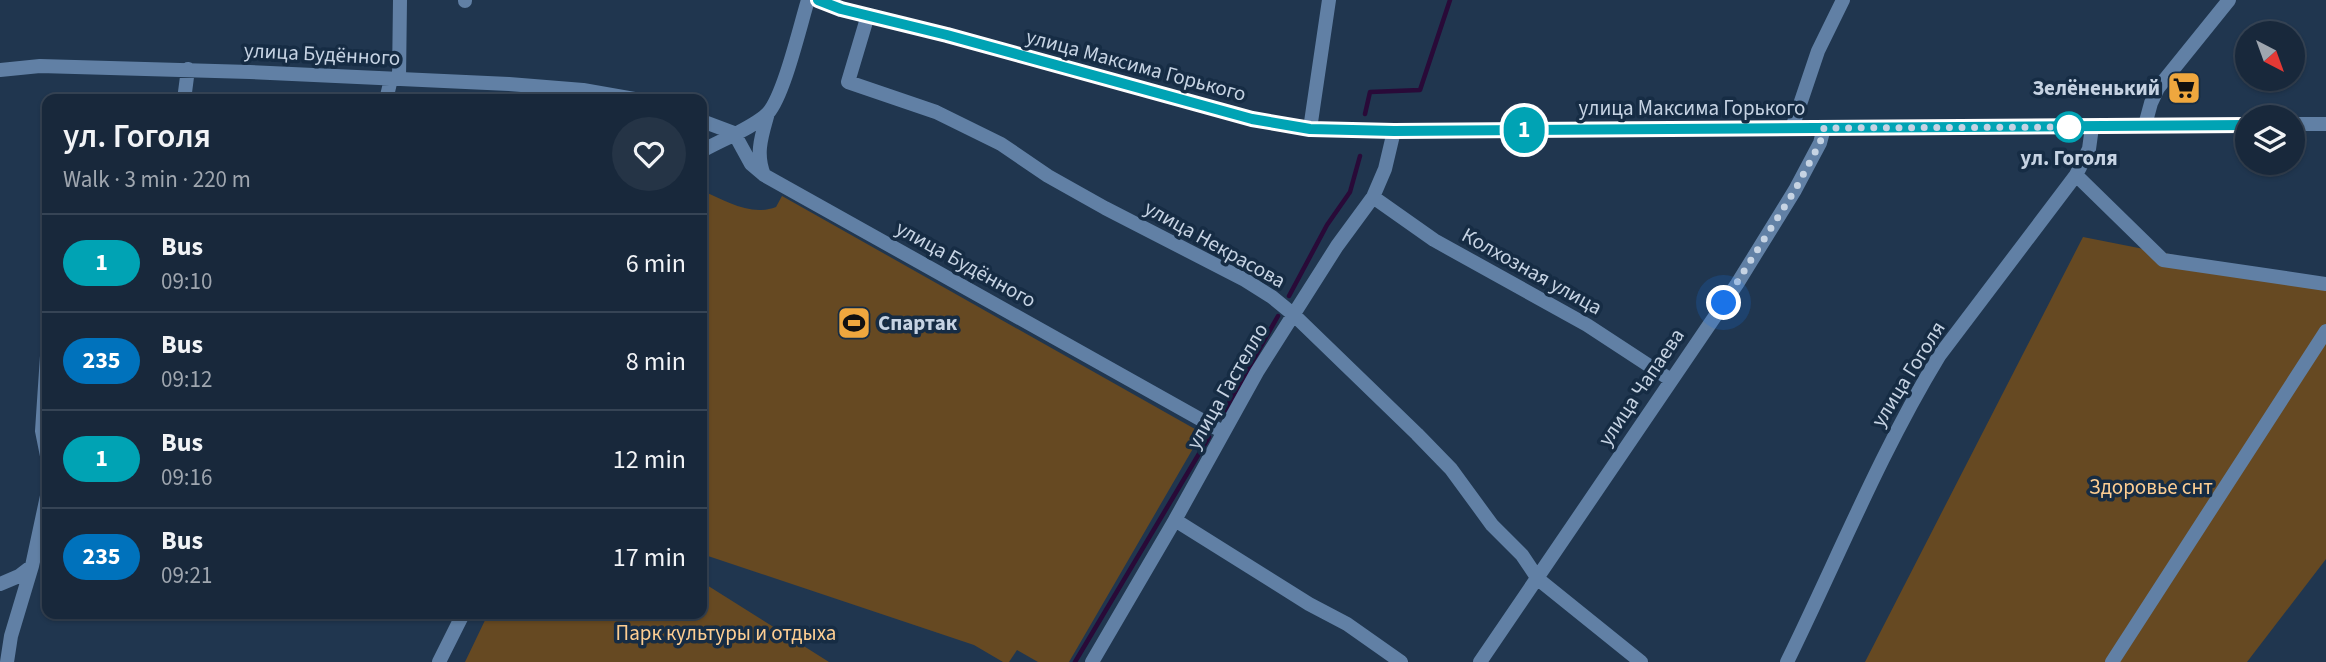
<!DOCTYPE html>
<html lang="en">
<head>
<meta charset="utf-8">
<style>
  body { margin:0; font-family:"Source Sans 3",sans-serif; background:#253446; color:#f1f3f6; height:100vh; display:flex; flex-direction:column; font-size:26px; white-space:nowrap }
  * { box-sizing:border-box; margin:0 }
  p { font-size:23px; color:#9fa6af }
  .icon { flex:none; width:38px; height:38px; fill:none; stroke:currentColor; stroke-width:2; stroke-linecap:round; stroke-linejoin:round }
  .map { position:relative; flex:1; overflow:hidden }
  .panel { position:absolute; left:42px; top:94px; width:665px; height:525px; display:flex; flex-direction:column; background:#18283b; border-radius:14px; box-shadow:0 2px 5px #0004,0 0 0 2px #364455 }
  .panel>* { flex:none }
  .badge { padding:0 14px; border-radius:23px; font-size:24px; line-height:46px }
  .needle { width:46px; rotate:139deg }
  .buttons { position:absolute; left:2235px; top:21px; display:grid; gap:14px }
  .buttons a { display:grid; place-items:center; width:70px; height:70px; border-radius:50%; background:#18283b; box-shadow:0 2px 5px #0004,0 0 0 2px #364455; font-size:35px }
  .you { position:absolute; width:35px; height:35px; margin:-18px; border:5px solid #fff; border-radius:50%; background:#1a73e8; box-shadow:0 0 0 10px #1a73e833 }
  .map>.badge { position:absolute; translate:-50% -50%; box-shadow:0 0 0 4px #fff }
  .round { display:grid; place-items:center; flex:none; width:74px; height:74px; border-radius:37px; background:#253446 }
  .headline { display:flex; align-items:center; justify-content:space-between; height:119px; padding:0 21px }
  h1 { font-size:33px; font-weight:600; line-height:52px }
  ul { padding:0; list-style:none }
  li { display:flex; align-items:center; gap:21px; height:98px; padding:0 21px; border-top:2px solid #364455 }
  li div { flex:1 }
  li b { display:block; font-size:26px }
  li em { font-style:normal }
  li .badge { min-width:77px; font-weight:700; text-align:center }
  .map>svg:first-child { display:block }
</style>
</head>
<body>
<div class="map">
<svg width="2326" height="662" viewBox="0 0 2326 662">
  <rect width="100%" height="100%" fill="#20364f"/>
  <path fill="#664922" d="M702 191C726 200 750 217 776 207L782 196 1202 433 1069 662H1038L1017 650 1009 662H1003L974 645 702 554Z
    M2083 237 2326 285V559L2247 662H1865Z
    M702 582 829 662H465L488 614H702Z"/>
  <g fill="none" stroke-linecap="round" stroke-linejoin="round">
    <path stroke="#290a38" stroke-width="4.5" d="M1365 114 1370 92 1420 90 1450 0
      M1289 296 1327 225 1350 192 1360 156
      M1221 417 1278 316
      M1075 662 1209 437"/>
    <path stroke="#6180a5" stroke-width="14" d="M465 1V0
      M868 15 848 82 936 112 1001 144 1048 176 1105 208 1245 280 1272 297 1294 315 1417 434 1451 469 1492 525 1522 555 1538 579 1641 662
      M0 70 40 66 250 72 509 84 583 90 640 100
      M399 79 400 0
      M184 100 188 69
      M386 100 391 79
      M702 121 734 133 751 164 764 175 1223 432
      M2145 125 2151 103 2158 88 2229 0
      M1792 128 1818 51 1843 0
      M1310 129 1329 0
      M702 151C719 141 755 127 768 113 784 95 800 26 808 0
      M764 175C755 153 762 135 768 113
      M2076 175 2163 260 2326 284
      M1373 197 1434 240 1587 325 1671 380
      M47 356 42 431 47 456
      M1175 520 1309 604 1347 624 1401 662
      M0 584 19 576 32 566
      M7 662 11 636 32 566 47 496
      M439 662 463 614
      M1092 662 1175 520 1257 372 1337 246 1373 197 1385 169 1394 131
      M1480 662 1737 284 1795 190 1820 143 1824 128
      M1787 662C1837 560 1880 453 1939 356L2076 175 2089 149 2092 127
      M2112 662 2326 331"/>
    <path stroke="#6180a5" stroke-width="14" d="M818 0 841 9 948 35 1252 119 1310 129 1394 131 2247 125
      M2292 124H2326"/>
  </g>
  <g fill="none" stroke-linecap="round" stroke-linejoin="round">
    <defs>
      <path id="line" d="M818 0 841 9 947 35 1252 119 1310 129 1394 131 2247 125"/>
    </defs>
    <use href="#line" stroke="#fff" stroke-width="16"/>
    <use href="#line" stroke="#00a3b4" stroke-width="10"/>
    <path stroke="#c6d3e3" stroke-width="7" stroke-dasharray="0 12.6" d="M1724 303 1795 190 1820 143 1824 128 2073 127H2069"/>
  </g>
  <defs>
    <symbol id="supermarket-square" viewBox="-11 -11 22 22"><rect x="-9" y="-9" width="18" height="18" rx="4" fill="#efa73e" stroke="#162c44"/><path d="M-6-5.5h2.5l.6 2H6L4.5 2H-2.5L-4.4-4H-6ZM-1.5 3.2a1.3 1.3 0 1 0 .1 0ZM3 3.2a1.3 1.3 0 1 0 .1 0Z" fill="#111"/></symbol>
    <symbol id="stadium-square" viewBox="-11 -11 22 22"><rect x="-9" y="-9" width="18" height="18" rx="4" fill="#efa73e" stroke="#162c44"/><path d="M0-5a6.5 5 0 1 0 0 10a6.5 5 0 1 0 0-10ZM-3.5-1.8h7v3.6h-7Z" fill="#111"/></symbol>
  </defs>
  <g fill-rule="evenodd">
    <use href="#supermarket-square" x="2165" y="69" width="38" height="38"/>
    <use href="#stadium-square" x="835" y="304" width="38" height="38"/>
  </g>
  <circle fill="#fff" stroke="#00a3b4" stroke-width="3.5" cx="2069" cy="127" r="14"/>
  <g text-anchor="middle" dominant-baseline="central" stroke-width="7" stroke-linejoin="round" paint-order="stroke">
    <g font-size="21" fill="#c6d3e3" stroke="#162c44">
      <text transform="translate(322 54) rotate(3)">улица Будённого</text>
      <text transform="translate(1136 65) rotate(15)">улица Максима Горького</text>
      <text x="1692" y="108">улица Максима Горького</text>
      <text transform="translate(1215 244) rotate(29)">улица Некрасова</text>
      <text transform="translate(966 264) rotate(29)">улица Будённого</text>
      <text transform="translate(1532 271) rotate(29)">Колхозная улица</text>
      <text transform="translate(1908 374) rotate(-58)">улица Гоголя</text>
      <text transform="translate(1227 386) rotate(-60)">улица Гастелло</text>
      <text transform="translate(1641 387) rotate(-56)">улица Чапаева</text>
    </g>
    <g font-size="21" font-weight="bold" fill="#c6d3e3" stroke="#162c44" text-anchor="end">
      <text x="2160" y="88">Зелёненький</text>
      <text x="878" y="323" text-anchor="start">Спартак</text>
    </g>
    <g font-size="21" font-weight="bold" fill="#c6d3e3" stroke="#162c44">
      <text x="2069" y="158">ул. Гоголя</text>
    </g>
    <g font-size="21" fill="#fece92" stroke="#162c44">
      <text x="2151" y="487">Здоровье снт</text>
      <text x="726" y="633">Парк культуры и отдыха</text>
    </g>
  </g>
</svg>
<div class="buttons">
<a><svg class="needle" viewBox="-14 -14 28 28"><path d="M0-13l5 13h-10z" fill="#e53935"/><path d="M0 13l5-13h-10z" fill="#9fa6af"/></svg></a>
<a><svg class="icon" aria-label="layers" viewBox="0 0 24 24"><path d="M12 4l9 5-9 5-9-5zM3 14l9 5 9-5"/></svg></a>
</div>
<div class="you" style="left:1724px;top:303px"></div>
<b class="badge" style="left:1524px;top:130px;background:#00a3b4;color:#fff">1</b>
<section class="panel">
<div class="headline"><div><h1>ул. Гоголя</h1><p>Walk · 3 min · 220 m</p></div><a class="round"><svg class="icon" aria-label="heart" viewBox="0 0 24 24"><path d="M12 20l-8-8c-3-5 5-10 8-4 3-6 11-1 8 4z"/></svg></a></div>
<ul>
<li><span class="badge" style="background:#00a3b4;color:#fff">1</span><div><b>Bus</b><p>09:10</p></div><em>6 min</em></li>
<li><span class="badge" style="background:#0072bc;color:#fff">235</span><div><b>Bus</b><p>09:12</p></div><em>8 min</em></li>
<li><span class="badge" style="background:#00a3b4;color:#fff">1</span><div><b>Bus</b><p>09:16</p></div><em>12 min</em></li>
<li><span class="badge" style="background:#0072bc;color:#fff">235</span><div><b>Bus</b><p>09:21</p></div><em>17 min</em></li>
</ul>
</section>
</div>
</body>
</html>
